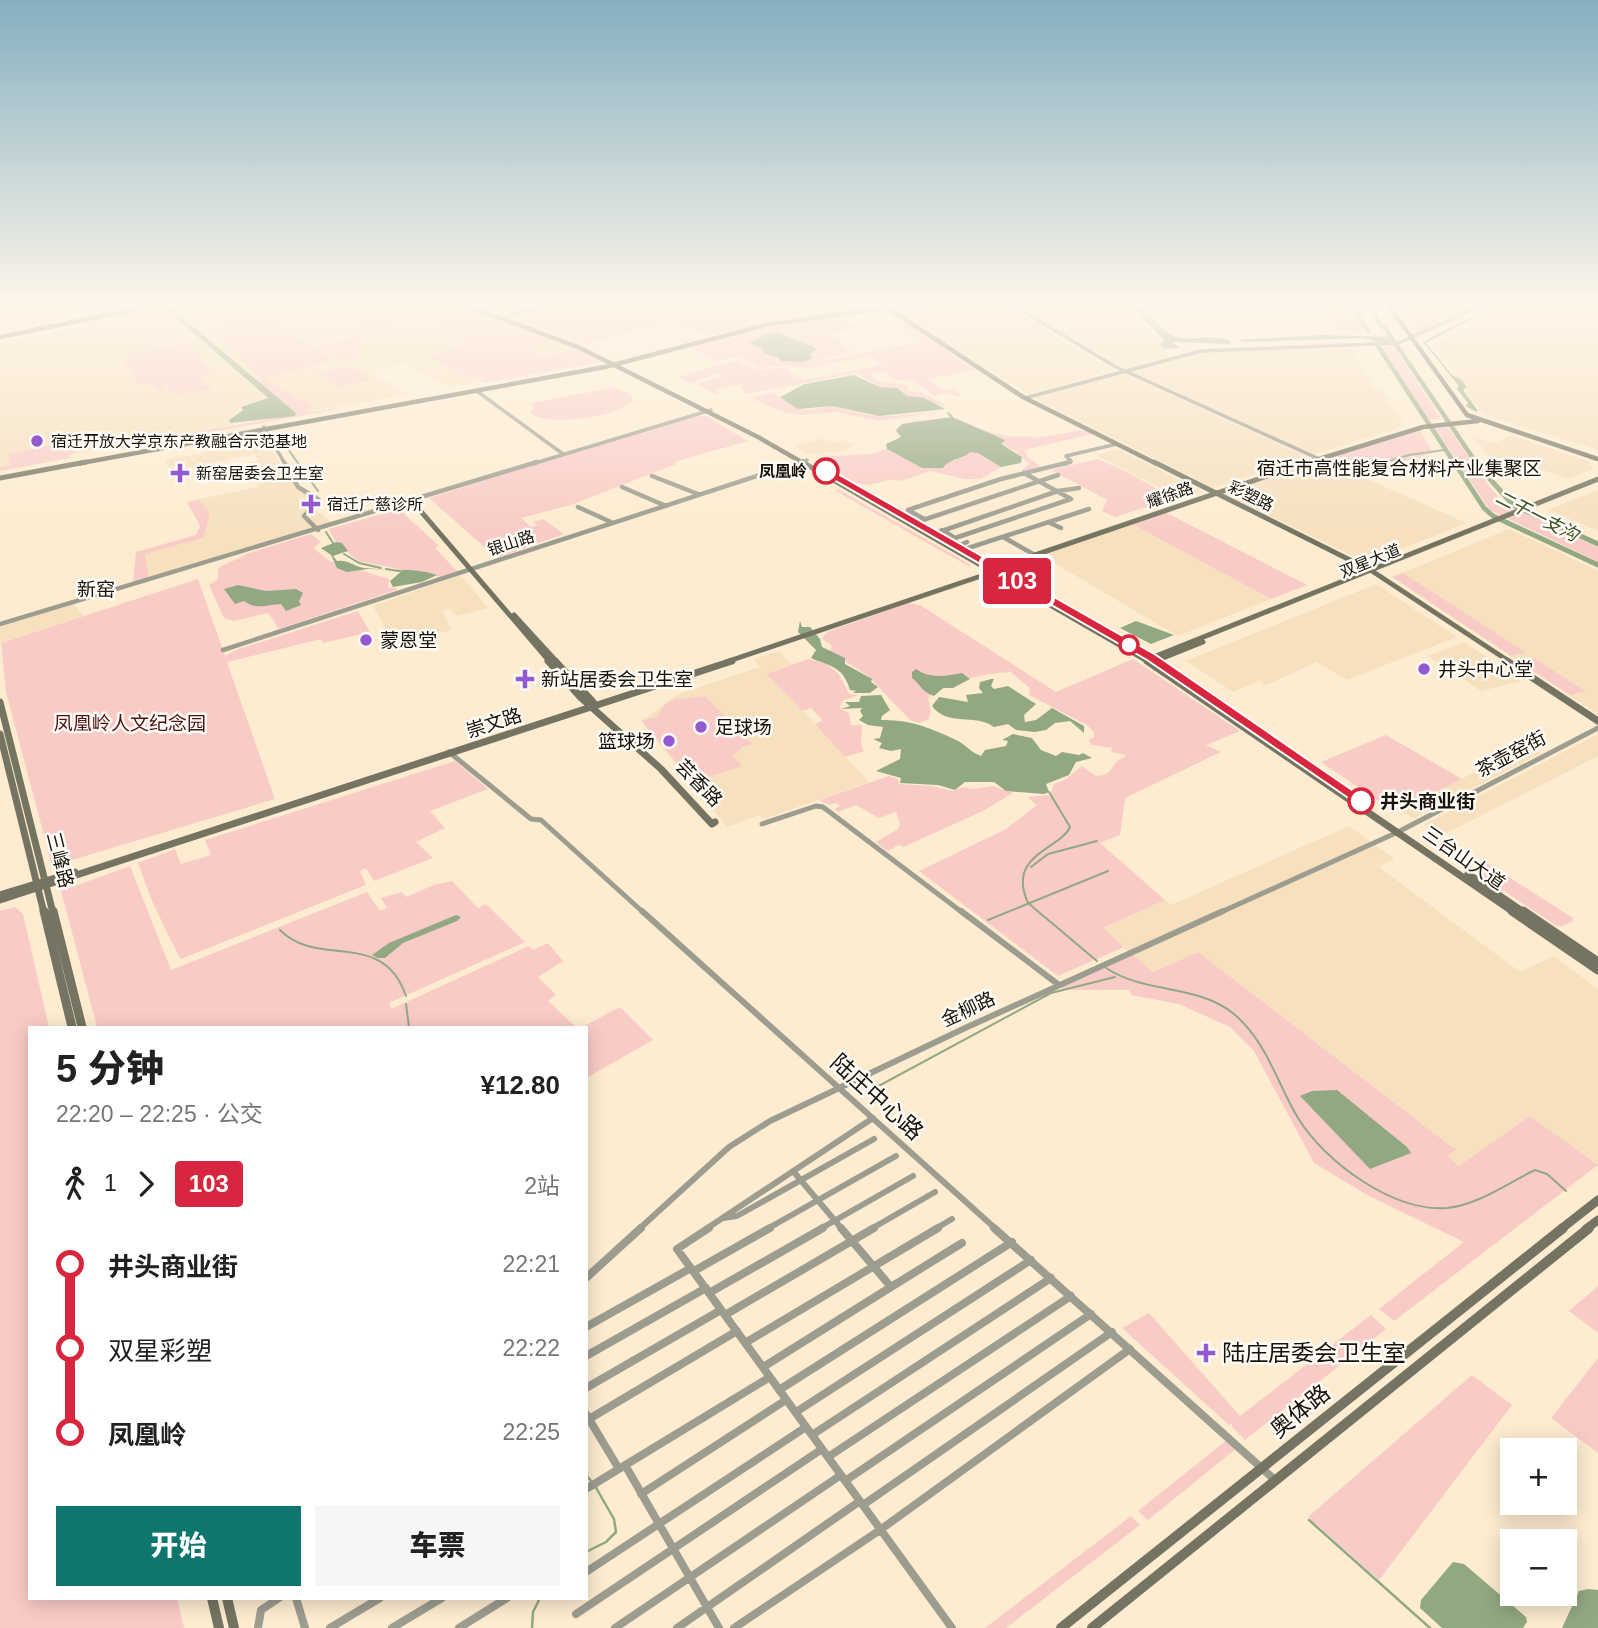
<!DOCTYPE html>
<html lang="zh">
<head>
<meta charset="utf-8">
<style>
  body { margin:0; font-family:Helvetica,"Noto Sans SC",sans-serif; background:#f6f6f6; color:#222; height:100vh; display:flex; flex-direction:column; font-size:26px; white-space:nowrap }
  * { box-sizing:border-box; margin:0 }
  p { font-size:23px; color:#767676 }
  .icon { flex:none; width:38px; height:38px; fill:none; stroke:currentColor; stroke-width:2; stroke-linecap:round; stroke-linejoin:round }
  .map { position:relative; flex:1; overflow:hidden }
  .sheet { position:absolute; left:28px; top:1026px; width:560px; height:574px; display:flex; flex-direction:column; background:#fff; border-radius:0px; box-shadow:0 4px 18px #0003 }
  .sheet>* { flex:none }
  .badge { padding:0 14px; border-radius:5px; font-size:24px; line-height:46px }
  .tools { position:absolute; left:1500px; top:1438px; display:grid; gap:14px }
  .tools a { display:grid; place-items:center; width:77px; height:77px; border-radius:0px; background:#fff; box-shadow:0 4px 18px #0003; font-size:35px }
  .map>.badge { position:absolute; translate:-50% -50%; box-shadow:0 0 0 4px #fff }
  .legs { display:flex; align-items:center; gap:10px; height:77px; padding:0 28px; font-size:23px }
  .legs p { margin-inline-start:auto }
  .overview { display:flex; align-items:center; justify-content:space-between; height:119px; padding:0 28px }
  h1 { font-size:38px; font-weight:800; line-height:52px }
  .cta { display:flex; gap:14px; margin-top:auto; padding:14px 28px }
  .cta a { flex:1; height:80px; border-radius:0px; background:#0f766e; color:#fff; font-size:28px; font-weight:800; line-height:80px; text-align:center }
  .cta a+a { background:#f6f6f6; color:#222 }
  ul { padding:0 28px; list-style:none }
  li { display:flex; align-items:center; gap:24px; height:84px; font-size:26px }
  li i { display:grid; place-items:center; width:10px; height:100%; margin:0 9px; background:currentColor }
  li i::after { content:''; width:18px; height:18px; margin:-9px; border:5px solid; border-radius:50%; background:#fff }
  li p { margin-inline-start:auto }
  li:first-child i { background:linear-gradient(#0000 50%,currentColor 0) }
  li:last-child i { background:linear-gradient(currentColor 50%,#0000 0) }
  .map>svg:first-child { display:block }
</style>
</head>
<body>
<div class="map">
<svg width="1598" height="1628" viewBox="0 0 1598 1628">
  <rect width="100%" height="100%" fill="#fdecd0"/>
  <path fill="#f6e0be" d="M0 306H65L72 319 0 332Z
    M169 306H463L478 311 464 315 556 339 580 349 561 352 577 363 447 387 405 363 367 370 407 394 297 414Z
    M970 306H1007L1113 371 1029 394 961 353 906 315Z
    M1017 306H1126L1170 355 1125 369Z
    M1509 306H1598V450L1482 414 1434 345Z
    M163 307 265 394V398L240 407 227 422 235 425 0 467V345Z
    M1353 348 1376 391 1382 390 1404 426 1313 455 1129 371 1196 352Z
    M1123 373 1307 457 1214 488 1033 398Z
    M1510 435 1588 461 1594 469 1567 479 1526 463H1518L1499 469 1473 437 1495 443Z
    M824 438 834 443 843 440 853 444 846 451 808 454 794 446Z
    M267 441 295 488 315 498 313 508 332 523 149 578 145 554 203 538 210 514 199 499 258 487 247 463 258 461 255 454 171 471 165 460Z
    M1117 449 1158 469 1202 492 1182 499 1096 455Z
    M1323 459 1466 523 1376 559 1351 555 1224 494Z
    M1598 490V531L1548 510Z
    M1132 524 1271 599 1178 636 1042 556Z
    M1509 529 1598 571V714L1393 577Z
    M458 576 462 577 488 608 457 616 450 609 442 611 452 630 397 643 393 641 373 606Z
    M1376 584 1457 637 1347 680 1317 662 1266 685 1259 681 1233 692 1186 661Z
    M73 604 84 616 0 643V627Z
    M1464 642 1521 681 1481 691 1428 656Z
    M779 651 792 665 768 674 869 782 764 819 760 815 727 827 641 721 679 694 760 667 754 659Z
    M1598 734V756L1443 835 1425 824Z
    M1529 746 1541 753 1414 818 1398 810Z
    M1349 826 1395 859 1379 867 1520 972 1554 956 1598 989V1165L1530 1116 1460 1166 1447 1156 1455 1149 1198 952 1153 972 1102 929 1165 900 1171 905Z"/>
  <path fill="#f9cbc6" d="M331 306H425L428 309 425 312 426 315 371 328Z
    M483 306H879L778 321 707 336 671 321 584 344Z
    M1326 306H1348L1365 331 1340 330Z
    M1402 306H1476L1420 333Z
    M478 311 490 315V318H499L556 339 525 349 541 357 577 349 601 362 484 383 481 381 485 379 471 375 466 377 429 357 467 344 434 324Z
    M843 316 857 328 831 333 851 351 810 363 922 342 899 324 906 323 975 370 928 379 945 391 952 389 962 395 956 397 948 392 934 396 913 381 897 380 884 371 869 374C873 377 880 382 885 383 895 385 900 382 910 387L905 391 921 392 945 405 944 407 907 396 897 389 879 387 856 373 744 394 742 393 746 391 740 388 743 386 739 384 716 390 719 393 716 394 696 384 724 376 719 373 691 383 678 377 736 360 758 370 787 367 791 370 789 372 804 380 883 365 871 356 803 369 788 365 808 363 761 368 739 356 718 361 690 348 740 333Z
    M263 317 334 360 264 378 300 401 305 399 316 406 308 408 312 412 355 406 120 449 119 446 298 414 255 380 262 378 210 330Z
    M368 333 370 335 358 338 367 344 356 347 366 354 342 360 319 346Z
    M188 343 212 374 199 377 212 389 173 395 170 390 179 388 169 389 166 383 164 384 167 390 159 391 152 384 139 386 124 360 130 359 127 354Z
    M1394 347 1441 419 1428 420 1382 348Z
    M341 367 358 370 370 380 341 387 316 373Z
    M615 387 631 395 632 402C617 416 547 428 531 413L534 405 531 403Z
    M772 392 796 407 807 410 832 406 868 415 892 416 945 411 880 421 834 412 800 415 780 411 752 398Z
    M697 416H706L748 441 674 462 676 464 571 505 521 518 531 527 537 525 533 522 543 519 564 534 497 558 429 498 656 426Z
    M952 417C970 424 988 433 1007 436 1017 438 1026 435 1036 438L1084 430 1092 434 1024 450 1028 457 1042 468 1019 473 1029 464 1016 451 1001 444 978 453 1001 467 980 479H965L930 471 901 481C889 476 874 487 861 484 849 481 828 464 816 457L872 454 887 449 922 468H943L950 461 957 460 897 433 896 430C910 417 934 421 952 417Z
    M1448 427 1489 486 1503 502 1598 547V562L1490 510 1435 429Z
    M1419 429 1433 453 1356 474 1321 458Z
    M69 442 74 454 68 455 70 458 0 471V467L11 465 8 454Z
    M1098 459 1129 473 1173 498 1115 517 1102 511 1107 500 1051 470Z
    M838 489 969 564 972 568 834 490Z
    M199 499 210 514 203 538 145 554 149 578 133 582 136 552 196 535 200 526 187 502Z
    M399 509 439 546 435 548 457 571 440 577 358 561 335 541 329 529Z
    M1165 512 1307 585 1271 599 1132 524Z
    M311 534 321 542 313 548 330 561 389 579 388 587 399 589 279 629 268 613 234 621 224 618 209 585 218 579V568L249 553Z
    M1403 573 1525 652 1511 656 1392 577Z
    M198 579 225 656 239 649 358 611 370 632 323 643 321 639 227 662 275 799 52 866 6 692 1 643Z
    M908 603 920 605 1056 692 1133 659 1240 731 1206 745 1221 752 1125 798 1120 835 1100 843 1165 900 1103 928 1124 947 1058 976 919 871 1006 829 1037 805 1027 797 1050 795 1054 784 1066 779 1082 766 1096 776C1113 775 1108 770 1118 761 1121 758 1125 757 1127 755L1111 752 1112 748 1092 745 1088 740 1094 737V732L1087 725 1029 695 1030 688 1011 672C982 673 951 681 928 698L931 712 929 719 919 723 910 720 868 676 830 651 832 645 822 639 827 632Z
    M1534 658 1585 691 1570 695 1519 662Z
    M808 659 826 664 838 673 849 694 858 695 843 701 839 708 849 713 851 725H862L861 745 864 751 845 757 815 724 823 720 811 708 802 711 767 674Z
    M705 696 752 744 743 747 732 756 742 766 709 777 706 774 690 779 642 721 659 716C663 693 690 701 705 696Z
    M1386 735 1462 779 1398 810 1389 803 1384 805 1321 762Z
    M455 761 488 789 430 811 445 828 416 842 433 858 374 881 366 868 360 871 366 885 181 959 178 955 152 901 138 863 175 849 181 864 211 855 205 840Z
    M889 776 898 779 899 784 932 786 953 791 964 787 972 789 993 786 1013 793 983 811 903 847 899 845 887 851 876 842 898 829 900 824 896 812 879 818 856 805 838 812 835 809 840 806 836 803 829 805 819 800Z
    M1485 862 1573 918V921L1562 926H1557L1477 873 1475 868Z
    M130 866 171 970 367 892 380 911 387 908 381 898 402 892 406 897 434 885 452 881 478 908 486 904 525 942 389 1003 391 1009 529 946 533 950 548 943 563 961 538 977 556 995 548 1001 576 1027H97L61 891Z
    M15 907 23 914 49 1027H30V1598H177L184 1628H0V911Z
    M1198 952 1456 1150 1447 1156 1459 1166 1530 1116 1598 1165 1394 1321 1379 1309 1464 1242 1369 1196 1314 1163 1254 1051 1230 1027 1179 1004 1131 995 1130 990H1063L1062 987 1133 955 1153 972Z
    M620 1007 653 1040 586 1078V1027H582Z
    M1598 1286V1333L1569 1311Z
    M1149 1313 1240 1416 1371 1315 1386 1329 1245 1440 1232 1427V1423L1229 1425 1122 1328Z
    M1598 1358V1453L1551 1418Z
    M1472 1375 1512 1405 1379 1580 1308 1517Z
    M1227 1440 1237 1448 1148 1520 1138 1511Z
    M1131 1516 1140 1525 1006 1628H985Z"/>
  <path fill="#92a883" d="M1131 306H1143C1150 314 1157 326 1166 332 1185 346 1212 331 1232 342L1229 344 1172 342 1180 348 1164 349 1159 344 1165 341Z
    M1493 306H1497L1426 343 1453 376 1462 380 1466 387 1463 390 1478 411 1476 412 1466 406 1468 403 1457 389 1459 386 1423 342Z
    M171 308 296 413 295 416 230 423 229 420 243 410 241 407 268 398 166 309Z
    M777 332 814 347 816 350 810 354 812 359 802 362 781 361 778 357 764 354 763 349 749 343 764 335Z
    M1322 335 1391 337 1397 346 1361 338 1248 342 1237 340Z
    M854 375 879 387 897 388 907 396 924 398 945 409 879 416 832 406 798 409 780 397 805 384Z
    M952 417 1005 440 1001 444 1022 457 1021 463 1001 467 978 453 970 452C964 459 950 458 943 468H922L887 449 886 444 901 437 896 430 902 424Z
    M336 542 342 543 348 551 333 556 337 561C348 559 353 566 364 568 388 571 414 567 437 575L422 582 393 587 390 581 403 570 368 569 347 572 337 568 331 555 321 548Z
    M238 585 266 591 296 589 303 593 299 601 301 605 286 611 281 604C267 605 256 610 244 601L235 604 224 589Z
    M800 621 802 627H810L820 639 822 647 845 658V664L872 679 871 682 878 687 870 693H853L856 691 850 690C843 665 828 666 811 658L816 650 798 632Z
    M1136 621 1174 635 1151 644 1120 628Z
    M916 669C929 679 947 676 962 673L970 679 953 688H943L934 696C922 692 921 685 912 678V672Z
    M991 679H994L991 686 994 689 1008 686 1036 704 1024 715 1025 722 1036 720 1052 708 1084 726V733L1070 721 1055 723 1046 730 1035 732 1016 730 1008 724 994 727C976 713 947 727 932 706L939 697 968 702 966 695 983 693 979 688 980 682Z
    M881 695 890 710 882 716 881 720C908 719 931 728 954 739 966 744 968 751 981 756L985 750 1006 746 1008 741 1002 740 1013 734 1032 738 1041 750 1056 756 1062 752 1079 755 1083 753 1092 758 1076 762 1069 775 1046 784 1049 792 1044 794 1006 791 994 782H965L955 790 938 785 900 783 901 778 876 771 900 759 901 749 891 751 879 748 882 743 873 739 880 738 883 727 868 725 859 720 863 716 860 711 862 708 841 709 850 706 845 702H859L861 696Z
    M456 915 461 917 457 921 403 943 385 958H378L372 955 389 943Z
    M1337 1090 1407 1147 1411 1153 1370 1169 1300 1096 1312 1091Z
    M1453 1562 1464 1564 1526 1617 1527 1622 1523 1628H1442L1420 1608 1421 1600Z
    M1588 1589 1598 1590V1628H1562L1579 1591Z"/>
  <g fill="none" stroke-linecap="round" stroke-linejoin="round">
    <path stroke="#92a883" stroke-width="2" d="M948 413 952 417
      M288 438 285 445 318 491
      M1356 471 1409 455 1444 450
      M326 532 333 543
      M344 554 359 563 381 568
      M386 569 405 572
      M1049 792 1070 827C1060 850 1006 854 1028 903L1097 961
      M1031 867 1048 854 1097 841
      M988 920 1108 871
      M280 930C318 969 383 928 406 996
      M1106 968C1145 994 1198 984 1234 1014 1267 1042 1277 1083 1298 1118 1325 1162 1393 1212 1447 1208 1478 1205 1508 1183 1535 1170L1547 1174 1566 1191
      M406 1004 409 1027
      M873 1089 1051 993 1115 977"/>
    <path stroke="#92a883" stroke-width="2.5" d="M586 1475 592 1482
      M1309 1520 1430 1628
      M586 1552 606 1542 616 1532 614 1519 595 1486
      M532 1628 533 1612 540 1598"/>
    <path stroke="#92a883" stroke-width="4.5" d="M1351 306 1368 331
      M1371 306 1378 322 1387 331 1477 464
      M1378 346 1455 464"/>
    <path stroke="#92a883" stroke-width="5" d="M1454 462 1484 508 1493 516 1598 565
      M1475 462 1513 505 1598 544"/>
    <path stroke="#9c9c8f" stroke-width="3.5" d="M1014 306 1116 367 1317 458
      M501 318 546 306
      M478 392 563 454
      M1025 398 1201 351 1399 343 1480 306
      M264 427 285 464
      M532 464 711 410
      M795 464 807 460
      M1066 464 1071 461 1066 456 1117 444"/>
    <path stroke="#9c9c8f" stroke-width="4.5" d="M284 462 298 487 319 500 304 516 318 530
      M652 476 698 494
      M622 487 666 506
      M578 507 613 523
      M924 519 908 510 1001 479 1070 462
      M1048 522 1061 528
      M914 523 1058 475
      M942 530 955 538 1071 499 1024 473
      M933 534 1058 491 1079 488
      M1003 537 1035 555
      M956 547 967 542
      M962 550 1089 509
      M0 624 537 462
      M223 650 800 462"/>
    <path stroke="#9c9c8f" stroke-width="5" d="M449 752 531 819 541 820 644 913
      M762 824 816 806 823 807 963 913
      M1219 913 1398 832 1598 728"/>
    <path stroke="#9c9c8f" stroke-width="6" d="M642 911 996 1229
      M961 911 1059 985
      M793 1171 842 1229
      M723 1218 737 1216 874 1139
      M639 1229 729 1147 770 1121 963 1029 1223 911
      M706 1229 873 1118
      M767 1229 896 1156
      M820 1229 913 1176
      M871 1229 935 1192
      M935 1229 952 1219"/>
    <path stroke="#9c9c8f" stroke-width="8" d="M709 1228 677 1249 952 1628
      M994 1228 1275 1480
      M694 1271 770 1228
      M586 1278 641 1228
      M891 1287 962 1243
      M709 1293 823 1228
      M725 1315 874 1228
      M586 1327 691 1268
      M745 1343 938 1228
      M586 1356 706 1288
      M763 1367 891 1287 841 1228
      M586 1388 721 1310
      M779 1390 1012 1242
      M796 1412 1031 1260
      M586 1414 619 1469
      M589 1419 737 1331
      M812 1435 1051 1278
      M828 1457 1071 1296
      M625 1465 719 1628
      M845 1481 1091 1314
      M586 1489 770 1377
      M641 1494 786 1400
      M863 1505 1112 1332
      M586 1572 806 1427
      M296 1598 305 1628
      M576 1614 822 1449
      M258 1628 261 1610 279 1598
      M330 1628 380 1598
      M392 1628 442 1598
      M459 1628 507 1598
      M615 1628 841 1475
      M677 1628 860 1501
      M734 1628 880 1530 1130 1349"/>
    <path stroke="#757462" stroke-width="4.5" d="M468 306 578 347 758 437 805 464
      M1389 306 1467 415 1598 459
      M888 308 1023 397 1157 464
      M0 337 152 306
      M76 464 605 367 766 325 898 306
      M1303 464 1423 427 1478 421"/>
    <path stroke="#757462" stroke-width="5" d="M802 462 1149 662
      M1154 462 1372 571 1510 662
      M0 478 86 462
      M412 501 550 662
      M994 569 1308 462
      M514 615 557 662
      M1146 660 1598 479
      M726 662 993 572
      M1153 662 1203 642"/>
    <path stroke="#757462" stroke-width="7" d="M548 661 580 697 661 769 712 824 715 822
      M555 661 593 702
      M1147 661 1515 913
      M1507 661 1598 721
      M1152 663 1158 661
      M0 702 53 913
      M0 734 44 913
      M1468 874 1525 913
      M0 895 75 872
      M0 900 732 661"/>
    <path stroke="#757462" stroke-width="9" d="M44 911 72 1027
      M53 911 82 1027
      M1512 911 1598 970
      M1523 911 1598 962
      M1561 1229 1598 1200
      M1586 1229 1598 1220"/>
    <path stroke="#757462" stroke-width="10" d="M212 1598 219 1628
      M227 1598 234 1628
      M1061 1628 1563 1228
      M1092 1628 1589 1228"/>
  </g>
  <linearGradient id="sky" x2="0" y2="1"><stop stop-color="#85afc0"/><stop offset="0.57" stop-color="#fef6ea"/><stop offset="1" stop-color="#fef6ea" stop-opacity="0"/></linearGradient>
  <rect width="1598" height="534" fill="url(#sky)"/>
  <path fill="#d7263d" stroke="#fff" stroke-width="2" d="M822 469H829L1156 655 1368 801 1361 806 1357 804 1147 660 822 473Z"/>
  <g fill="#9459d0" stroke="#fffbf6" stroke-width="2.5">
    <circle cx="37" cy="441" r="7"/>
    <path d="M176.5 462.5h7v7h7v7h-7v7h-7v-7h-7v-7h7z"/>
    <path d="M307.5 493.5h7v7h7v7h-7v7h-7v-7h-7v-7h7z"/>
    <circle cx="366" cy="640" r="7"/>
    <circle cx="1424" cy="669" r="7"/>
    <path d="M521.5 668.5h7v7h7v7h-7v7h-7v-7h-7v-7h7z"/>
    <circle cx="701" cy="727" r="7"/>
    <circle cx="669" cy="741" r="7"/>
    <path d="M1202.5 1342.5h7v7h7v7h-7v7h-7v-7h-7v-7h7z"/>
  </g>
  <g fill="#fff" stroke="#d7263d" stroke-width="3.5">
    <circle cx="826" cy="471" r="12"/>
    <circle cx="1129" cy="645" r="9"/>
    <circle cx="1361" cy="801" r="12"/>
  </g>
  <g text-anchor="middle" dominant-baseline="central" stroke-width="5" stroke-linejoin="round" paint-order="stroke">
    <g font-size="16" fill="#181208" stroke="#fffbf6" text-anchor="start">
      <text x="51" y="441">宿迁开放大学京东产教融合示范基地</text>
      <text x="196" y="473">新窑居委会卫生室</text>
      <text x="327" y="504">宿迁广慈诊所</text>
    </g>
    <g font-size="16" font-weight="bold" fill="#181208" stroke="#fffbf6" text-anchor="end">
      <text x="807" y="471">凤凰岭</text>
    </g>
    <g font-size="16" fill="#181208" stroke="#fffbf6">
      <text transform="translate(1170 495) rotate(-19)">耀徐路</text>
      <text transform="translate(1251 496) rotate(26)">彩塑路</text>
      <text transform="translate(511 543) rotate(-18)">银山路</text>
      <text transform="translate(1370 561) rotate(-22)">双星大道</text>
    </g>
    <g font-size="18" font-style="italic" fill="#34501a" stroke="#fffbf6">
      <text transform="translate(1537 516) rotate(27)">二干一支沟</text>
    </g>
    <g font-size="19" fill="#181208" stroke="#fffbf6">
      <text x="1399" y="468">宿迁市高性能复合材料产业集聚区</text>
      <text x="96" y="589">新窑</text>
    </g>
    <g font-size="19" fill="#181208" stroke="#fffbf6" text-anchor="start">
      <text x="380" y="640">蒙恩堂</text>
      <text x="1438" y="669">井头中心堂</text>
      <text x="541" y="679">新站居委会卫生室</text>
      <text x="715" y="727">足球场</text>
      <text x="655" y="741" text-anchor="end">篮球场</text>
    </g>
    <g font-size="19" fill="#4c1212" stroke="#fffbf6">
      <text x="130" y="723">凤凰岭人文纪念园</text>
    </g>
    <g font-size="19" fill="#181208" stroke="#fffbf6">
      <text transform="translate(494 723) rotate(-18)">崇文路</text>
      <text transform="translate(1511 754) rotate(-28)">茶壶窑街</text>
      <text transform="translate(699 783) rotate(46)">芸香路</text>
      <text transform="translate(1464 858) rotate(35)">三台山大道</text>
      <text transform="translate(60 860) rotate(76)">三峰路</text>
      <text transform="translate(968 1009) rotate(-25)">金柳路</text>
    </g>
    <g font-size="19" font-weight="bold" fill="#181208" stroke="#fffbf6" text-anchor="start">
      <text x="1380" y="801">井头商业街</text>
    </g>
    <g font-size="23" fill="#181208" stroke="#fffbf6">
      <text transform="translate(877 1097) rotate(42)">陆庄中心路</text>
      <text transform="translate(1300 1411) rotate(-39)">奥体路</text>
    </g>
    <g font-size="23" fill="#181208" stroke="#fffbf6" text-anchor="start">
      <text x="1222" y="1353">陆庄居委会卫生室</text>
    </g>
  </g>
</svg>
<div class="tools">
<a>+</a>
<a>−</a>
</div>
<b class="badge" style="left:1017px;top:581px;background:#d7263d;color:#fff">103</b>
<section class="sheet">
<div class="overview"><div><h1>5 分钟</h1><p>22:20 – 22:25 · 公交</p></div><b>¥12.80</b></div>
<div class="legs"><svg class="icon" aria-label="walk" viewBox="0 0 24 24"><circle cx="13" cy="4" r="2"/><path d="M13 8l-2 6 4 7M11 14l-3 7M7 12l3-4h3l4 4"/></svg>1<svg class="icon" aria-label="forward" viewBox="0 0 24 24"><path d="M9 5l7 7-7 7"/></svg><b class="badge" style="background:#d7263d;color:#fff">103</b><p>2站</p></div>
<ul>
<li><i style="color:#d7263d"></i><b>井头商业街</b><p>22:21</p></li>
<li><i style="color:#d7263d"></i><span>双星彩塑</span><p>22:22</p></li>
<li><i style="color:#d7263d"></i><b>凤凰岭</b><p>22:25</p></li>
</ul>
<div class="cta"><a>开始</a><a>车票</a></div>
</section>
</div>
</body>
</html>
